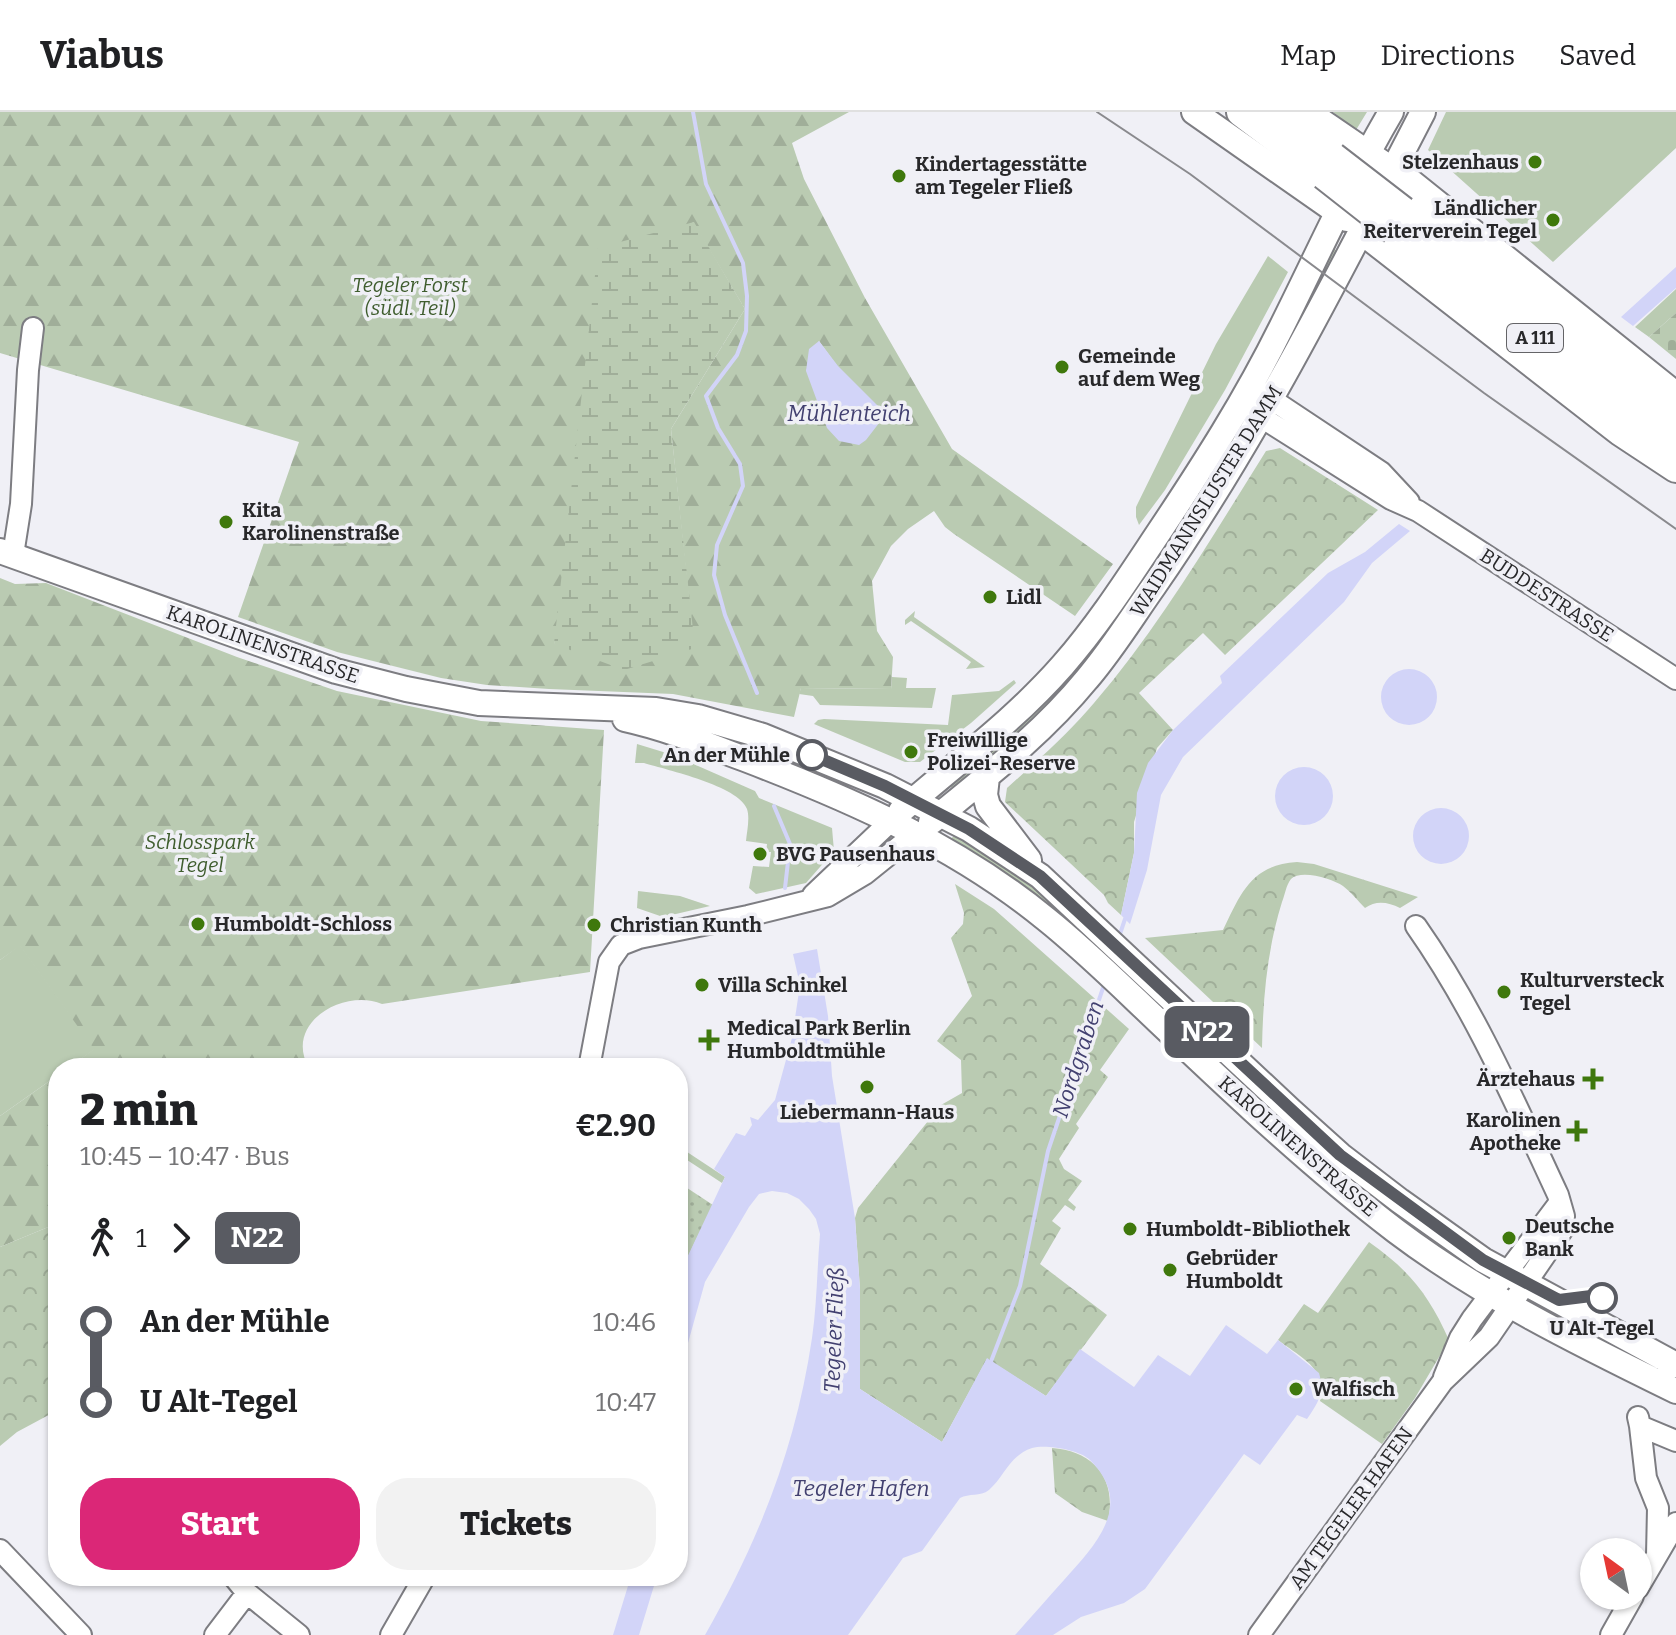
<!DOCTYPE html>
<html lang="en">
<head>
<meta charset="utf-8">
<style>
  body { margin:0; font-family:Bitter,serif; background:#f2f2f2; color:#202124; height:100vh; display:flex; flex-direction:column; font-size:30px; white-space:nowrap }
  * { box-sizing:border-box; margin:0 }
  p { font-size:26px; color:#757577 }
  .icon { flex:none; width:44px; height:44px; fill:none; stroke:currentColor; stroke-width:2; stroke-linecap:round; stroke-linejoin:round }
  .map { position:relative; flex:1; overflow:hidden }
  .panel { position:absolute; left:48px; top:946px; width:640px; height:528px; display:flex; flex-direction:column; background:#fff; border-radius:32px; box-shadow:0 2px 6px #0004 }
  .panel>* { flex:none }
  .badge { padding:0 16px; border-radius:12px; font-size:28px; line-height:52px }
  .needle { width:52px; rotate:327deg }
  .tools { position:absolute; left:1580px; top:1426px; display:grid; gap:16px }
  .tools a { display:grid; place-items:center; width:72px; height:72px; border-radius:50%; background:#fff; box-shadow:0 2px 6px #0004; font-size:40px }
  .map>.badge { position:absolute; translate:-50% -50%; box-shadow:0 0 0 4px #fff }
  .legs { display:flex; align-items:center; gap:12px; height:88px; padding:0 32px; font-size:26px }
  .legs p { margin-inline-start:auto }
  .head { display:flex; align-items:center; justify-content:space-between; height:136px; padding:0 32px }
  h1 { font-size:44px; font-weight:800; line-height:60px }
  .button { display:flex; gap:16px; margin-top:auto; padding:16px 32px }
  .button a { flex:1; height:92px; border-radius:32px; background:#db2777; color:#fff; font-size:32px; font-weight:800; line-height:92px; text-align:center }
  .button a+a { background:#f2f2f2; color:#202124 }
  ul { padding:0 32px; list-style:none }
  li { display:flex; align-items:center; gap:28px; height:80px; font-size:30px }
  li i { display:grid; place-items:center; width:12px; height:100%; margin:0 10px; background:currentColor }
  li i::after { content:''; width:20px; height:20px; margin:-10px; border:6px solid; border-radius:50%; background:#fff }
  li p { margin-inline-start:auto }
  li:first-child i { background:linear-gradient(#0000 50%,currentColor 0) }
  li:last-child i { background:linear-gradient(currentColor 50%,#0000 0) }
  header { display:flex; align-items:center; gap:48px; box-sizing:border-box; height:112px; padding:0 40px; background:#fff; border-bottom:2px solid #e0e0e0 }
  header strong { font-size:38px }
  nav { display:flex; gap:44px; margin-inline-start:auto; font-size:28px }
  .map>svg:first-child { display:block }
</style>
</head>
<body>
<header>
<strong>Viabus</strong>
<nav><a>Map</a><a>Directions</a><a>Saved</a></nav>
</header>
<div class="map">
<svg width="1676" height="1523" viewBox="0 0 1676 1523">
  <defs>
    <pattern id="forest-firs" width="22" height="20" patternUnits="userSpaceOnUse" patternTransform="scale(2)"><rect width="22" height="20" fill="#bacbb2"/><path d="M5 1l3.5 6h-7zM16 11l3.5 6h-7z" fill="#a0ae99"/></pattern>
    <pattern id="wetland-marsh" width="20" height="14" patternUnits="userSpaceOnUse" patternTransform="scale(2)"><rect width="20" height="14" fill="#bacbb2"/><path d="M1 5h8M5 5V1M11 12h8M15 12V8" fill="none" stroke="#a0ae99"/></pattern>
    <pattern id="cemetery-stones" width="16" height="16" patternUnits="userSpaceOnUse" patternTransform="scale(2)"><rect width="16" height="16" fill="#bacbb2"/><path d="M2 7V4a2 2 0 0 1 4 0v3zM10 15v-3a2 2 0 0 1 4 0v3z" fill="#a0ae99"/></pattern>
    <pattern id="park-crowns" width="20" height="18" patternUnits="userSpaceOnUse" patternTransform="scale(2)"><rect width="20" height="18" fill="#bacbb2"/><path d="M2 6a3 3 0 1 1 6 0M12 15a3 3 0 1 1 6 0" fill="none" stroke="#a0ae99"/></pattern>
    <pattern id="garden-dots" width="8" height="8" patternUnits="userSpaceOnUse" patternTransform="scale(2)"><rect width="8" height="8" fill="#bacbb2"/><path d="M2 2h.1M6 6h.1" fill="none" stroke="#a0ae99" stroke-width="1.8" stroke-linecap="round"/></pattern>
  </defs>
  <rect width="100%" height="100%" fill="#f0f0f6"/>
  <path fill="#bacbb2" d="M1446 0H1676V36L1553 150 1428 38Z
    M1330 134 1338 140 1288 232 1296 204Z
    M1268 144 1288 160 1225 278 1165 378 1139 413 1136 405V395L1216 232Z
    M1676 177V201L1649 225 1635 215Z
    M915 499 914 505 985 555 966 557 971 550 911 509 905 513V508Z
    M892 565 907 566 906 576H936L932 596 820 593 813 584 799 582 801 576 891 577Z
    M1066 566 1072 569 1041 606 954 677 947 672Z
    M1014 568 1016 571 971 611 920 650H905L814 612 818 608 824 607 948 613 952 583 999 579Z
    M637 632 673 643 755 679 759 686 832 716 834 739 806 771 756 782 749 776 753 754 769 755 771 740H766L767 732 746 729C747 719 750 706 747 697 739 674 667 658 644 651H635Z
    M958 721 1013 755 1100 833 1099 839 949 728Z
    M638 779 680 784 710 794 663 805 637 796Z
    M20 833 95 937 68 956H58V963L0 1004V848Z
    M1226 953 1478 1156 1476 1160 1408 1114 1347 1067 1225 956Z
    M678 1034 725 1065 722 1071 678 1042Z
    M1537 1191 1676 1265V1270L1534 1195Z"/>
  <path fill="url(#forest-firs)" fill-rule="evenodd" d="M0 0H849L792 31 804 67 865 186 952 337 1113 452 1075 504 954 422 945 415 934 399 908 417 891 434 872 469 877 519 893 545 891 577 801 576 794 605 673 582 549 577 487 573 441 566 337 540 238 505 299 330 0 241ZM693 110 745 197 671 317 694 535 554 532ZM819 229 837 254 806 259Z
    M1333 0H1367L1356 18Z
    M0 466 15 472 46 471 237 545 337 579 481 609 604 618 590 860 382 892C344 876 283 911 309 956H68L94 937 20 834 0 848Z
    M58 963V1111L0 1135V1004Z"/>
  <path fill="url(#wetland-marsh)" d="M694 110 745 197 671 317 695 536 624 558 554 532 598 136Z"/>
  <path fill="url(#cemetery-stones)" d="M1676 201V247L1649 225Z"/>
  <path fill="url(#park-crowns)" d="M1280 336 1378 398 1225 543 1203 521 1139 581 1173 618 1157 636 1134 710V741L1121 803 1108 791 1104 783 1005 690 1007 676C1037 649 1068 622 1094 591 1160 514 1212 425 1266 339Z
    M1297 750 1314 752 1418 785 1400 796C1388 790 1376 788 1365 796 1358 789 1351 780 1343 774 1333 767 1301 757 1291 767 1286 773 1285 783 1282 790 1267 838 1263 886 1262 936L1145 826 1223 818C1241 781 1251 753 1297 750Z
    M955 772 994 797 1129 917 1100 958 1108 965 1076 1012 1079 1016 1059 1047 1064 1057 1082 1069 1068 1088 1076 1095 1074 1099 1065 1093 1052 1109 1061 1116 1040 1152 1107 1203 1046 1284 987 1247 942 1330 860 1277V1177L855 1106 858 1096 941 993 962 981 961 948 937 929 972 884 951 826 963 812 964 801Z
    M58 1111V1298L17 1320 0 1334V1135Z
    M1369 1130C1409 1158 1429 1183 1449 1228L1415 1286 1382 1332 1320 1289C1329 1257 1300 1245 1278 1228L1304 1192 1318 1201Z
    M1052 1336C1094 1339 1117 1367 1108 1409L1082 1400 1055 1381Z"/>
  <path fill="url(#garden-dots)" d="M678 1070 713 1093 678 1165Z"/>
  <path fill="#d2d4f8" d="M1676 155V176L1633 214 1621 205Z
    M819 229 838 254 886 302 866 328 859 333 839 329 827 316 806 259 809 237Z
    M1399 412 1410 419 1372 451 1344 490 1183 645 1161 683 1147 758 1130 812 1121 803 1134 741 1137 681 1148 651 1173 618 1222 571 1220 564 1328 461 1365 440Z
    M1381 585a28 28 0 1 1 56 0a28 28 0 1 1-56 0Z
    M1275 684a29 29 0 1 1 58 0a29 29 0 1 1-58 0Z
    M1413 724a28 28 0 1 1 56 0a28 28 0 1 1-56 0Z
    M817 837 828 904 832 964 855 1106 860 1177V1277L942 1330 987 1246 1046 1284 1080 1237 1134 1275 1158 1243 1190 1264 1226 1213 1267 1242 1278 1228 1319 1261C1325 1281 1318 1291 1307 1307L1297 1303 1260 1353 1244 1342 1145 1477 1124 1491 1081 1505 1053 1523H1015C1031 1505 1048 1486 1064 1468 1096 1432 1135 1393 1090 1348 1080 1338 1046 1332 1032 1336 1010 1343 1004 1365 989 1378 980 1385 969 1381 960 1386L922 1439 903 1446 848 1523H705C759 1428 796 1335 812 1226 817 1192 817 1157 820 1122L816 1107 809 1097 799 1087 787 1081 772 1079 759 1082 749 1095 705 1170 683 1249 678 1328V1165L725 1065 714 1057 736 1021 745 1024 752 1013 750 1005 758 1008 775 988 792 926 800 873 793 842Z
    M631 1464H657L639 1523H613Z"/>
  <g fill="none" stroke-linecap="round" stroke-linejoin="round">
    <path stroke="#d2d4f8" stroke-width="4" d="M693 0 706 72 743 151 747 184 746 219 737 243 706 284 718 316 740 352 743 374 717 433 714 463 725 503 757 581
      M774 694 790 732 785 776
      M1118 828 1125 807
      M990 1252 1020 1174 1048 1039 1105 870"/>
    <defs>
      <path id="minor" d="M1259 279 1381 360 1409 390
        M1250 298 1391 387 1418 399 1676 567
        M13 443 21 392 28 258 33 216
        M813 783 891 709
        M589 956 609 850 621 833 639 826 748 804 828 784 865 762 916 721
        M1444 1265 1460 1226 1472 1207 1560 1090
        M1638 1305 1640 1314 1676 1329
        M1640 1314 1646 1366 1658 1396 1657 1443
        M0 1438 81 1523
        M233 1464 247 1481 299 1523
        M1638 1476 1676 1411
        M215 1523 247 1481
        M391 1523 425 1464
        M1259 1523 1443 1269 1489 1225 1563 1117 1564 1104 1558 1083C1515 991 1475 898 1416 814
        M1611 1523 1633 1484"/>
      <path id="major" d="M1194 0 1347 107
        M1308 0 1381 50
        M0 439 336 559 406 577 479 591 656 598 698 605 763 624 885 674 969 717 1040 764 1290 998 1340 1043 1400 1089 1483 1148 1676 1253
        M625 607C666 616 705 632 745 647 852 688 957 734 1046 807 1086 839 1122 875 1158 909 1235 982 1312 1055 1396 1119 1482 1184 1580 1232 1676 1279
        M987 665 985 683 988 694 1029 748
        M901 699C956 651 1015 608 1063 553 1099 512 1129 465 1159 420 1203 354 1246 287 1281 216 1317 144 1350 70 1391 0
        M931 710C986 665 1042 622 1087 567 1112 538 1132 505 1154 474 1258 324 1339 162 1423 0"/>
      <path id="highway" d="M1241 0 1324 63
        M1273 0 1333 45
        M1393 58 1676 285
        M1403 99 1676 305
        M1362 118 1620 319 1676 356
        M1394 118 1676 332"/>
    </defs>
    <use href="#minor" stroke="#7d7d82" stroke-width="24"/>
    <use href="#major" stroke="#7d7d82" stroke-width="28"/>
    <use href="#highway" stroke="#7d7d82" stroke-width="32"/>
    <use href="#minor" stroke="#fff" stroke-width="20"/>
    <use href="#major" stroke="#fff" stroke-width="24"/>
    <use href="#highway" stroke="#fff" stroke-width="28"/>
    <path stroke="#8a8a8e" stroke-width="2" d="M1097 0 1190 62 1484 281 1676 417"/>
    <defs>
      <path id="highway-bridge" d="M1333 45 1403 99
        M1324 63 1394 118"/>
    </defs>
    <use href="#highway-bridge" stroke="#7d7d82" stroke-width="32" stroke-linecap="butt"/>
    <use href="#highway-bridge" stroke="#fff" stroke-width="28"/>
  </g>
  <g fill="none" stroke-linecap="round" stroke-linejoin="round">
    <defs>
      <path id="line-1" d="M812 643 885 674 969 717 1040 764 1340 1043 1483 1148 1559 1188 1591 1184 1602 1186"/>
    </defs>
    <use href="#line-1" stroke="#fff" stroke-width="18"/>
    <use href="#line-1" stroke="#595b62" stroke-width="12"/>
  </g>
  <g fill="#3f780c" stroke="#f0f0f6" stroke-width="3">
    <circle cx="1535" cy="50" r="8"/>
    <circle cx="899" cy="64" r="8"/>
    <circle cx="1553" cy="108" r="8"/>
    <circle cx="1062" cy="255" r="8"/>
    <circle cx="226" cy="410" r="8"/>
    <circle cx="990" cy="485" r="8"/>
    <circle cx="911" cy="640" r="8"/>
    <circle cx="760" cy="742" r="8"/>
    <circle cx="198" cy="812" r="8"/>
    <circle cx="594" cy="813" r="8"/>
    <circle cx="702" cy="873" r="8"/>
    <circle cx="1504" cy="880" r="8"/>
    <path d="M705 916h8v8h8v8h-8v8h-8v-8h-8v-8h8z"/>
    <path d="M1589 955h8v8h8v8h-8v8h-8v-8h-8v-8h8z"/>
    <circle cx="867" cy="975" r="8"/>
    <path d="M1573 1007h8v8h8v8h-8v8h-8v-8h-8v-8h8z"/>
    <circle cx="1130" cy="1117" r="8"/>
    <circle cx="1509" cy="1126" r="8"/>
    <circle cx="1170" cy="1158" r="8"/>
    <circle cx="1296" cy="1277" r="8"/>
  </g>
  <g fill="#fff" stroke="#595b62" stroke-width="4">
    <circle cx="812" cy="643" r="14"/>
    <circle cx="1602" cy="1186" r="14"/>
  </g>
  <g text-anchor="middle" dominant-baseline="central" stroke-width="7" stroke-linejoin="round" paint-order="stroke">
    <rect fill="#f0f0f6" stroke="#646467" stroke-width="2" x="1507" y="212" width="56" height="28" rx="6"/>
    <g font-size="18" font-weight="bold" fill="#28282a">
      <text x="1535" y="226">A 111</text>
    </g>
    <g font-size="20" font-weight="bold" fill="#28282a" stroke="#f0f0f6" text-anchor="start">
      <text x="1519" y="50" text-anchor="end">Stelzenhaus</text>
      <text x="915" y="52">Kindertagesstätte<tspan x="915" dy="23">am Tegeler Fließ</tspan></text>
      <text x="1537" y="96" text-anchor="end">Ländlicher<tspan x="1537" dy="23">Reiterverein Tegel</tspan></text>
      <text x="1078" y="244">Gemeinde<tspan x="1078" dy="23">auf dem Weg</tspan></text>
      <text x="242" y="398">Kita<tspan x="242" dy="23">Karolinenstraße</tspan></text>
      <text x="1006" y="485">Lidl</text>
      <text x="927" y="628">Freiwillige<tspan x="927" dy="23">Polizei-Reserve</tspan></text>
      <text x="776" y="742">BVG Pausenhaus</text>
      <text x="214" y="812">Humboldt-Schloss</text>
      <text x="610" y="813">Christian Kunth</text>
      <text x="1520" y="868">Kulturversteck<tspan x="1520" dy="23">Tegel</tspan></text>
      <text x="718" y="873">Villa Schinkel</text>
      <text x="727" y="916">Medical Park Berlin<tspan x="727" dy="23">Humboldtmühle</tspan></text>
      <text x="1575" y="967" text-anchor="end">Ärztehaus</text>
      <text x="867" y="1000" text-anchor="middle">Liebermann-Haus</text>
      <text x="1561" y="1008" text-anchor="end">Karolinen<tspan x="1561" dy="23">Apotheke</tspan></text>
      <text x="1525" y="1114">Deutsche<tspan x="1525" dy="23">Bank</tspan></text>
      <text x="1146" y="1117">Humboldt-Bibliothek</text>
      <text x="1186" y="1146">Gebrüder<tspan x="1186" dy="23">Humboldt</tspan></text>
      <text x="1312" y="1277">Walfisch</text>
    </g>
    <g font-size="20" font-style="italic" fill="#3f5d2e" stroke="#f0f0f6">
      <text x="410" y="173">Tegeler Forst<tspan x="410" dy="23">(südl. Teil)</tspan></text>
      <text x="200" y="730">Schlosspark<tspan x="200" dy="23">Tegel</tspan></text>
    </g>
    <g font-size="20" fill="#28282a" stroke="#f0f0f6">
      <text transform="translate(1206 389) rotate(-58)">WAIDMANNSLUSTER DAMM</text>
      <text transform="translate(1547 483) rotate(33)">BUDDESTRASSE</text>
      <text transform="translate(263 532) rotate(19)">KAROLINENSTRASSE</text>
      <text transform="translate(1298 1034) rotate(41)">KAROLINENSTRASSE</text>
      <text transform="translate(1351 1396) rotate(-54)">AM TEGELER HAFEN</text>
    </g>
    <g font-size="20" font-weight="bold" fill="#28282a" stroke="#f0f0f6" text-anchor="end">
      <text x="790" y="643">An der Mühle</text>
      <text x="1602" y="1216" text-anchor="middle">U Alt-Tegel</text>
    </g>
    <g font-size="22" font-style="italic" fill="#424070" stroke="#f0f0f6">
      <text x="849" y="301">Mühlenteich</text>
      <text transform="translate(1078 947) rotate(-72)">Nordgraben</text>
      <text transform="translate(834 1218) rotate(-88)">Tegeler Fließ</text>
      <text x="861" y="1376">Tegeler Hafen</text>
    </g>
  </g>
</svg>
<div class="tools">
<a><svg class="needle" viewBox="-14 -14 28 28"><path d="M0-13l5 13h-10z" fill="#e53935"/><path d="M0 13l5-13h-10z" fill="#757577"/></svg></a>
</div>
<b class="badge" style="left:1207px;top:920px;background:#595b62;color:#fff">N22</b>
<section class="panel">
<div class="head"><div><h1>2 min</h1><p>10:45 – 10:47 · Bus</p></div><b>€2.90</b></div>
<div class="legs"><svg class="icon" aria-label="walk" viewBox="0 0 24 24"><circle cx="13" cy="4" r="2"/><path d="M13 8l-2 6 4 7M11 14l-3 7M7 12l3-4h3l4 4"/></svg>1<svg class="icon" aria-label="forward" viewBox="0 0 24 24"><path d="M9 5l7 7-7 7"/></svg><b class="badge" style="background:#595b62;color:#fff">N22</b></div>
<ul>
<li><i style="color:#595b62"></i><b>An der Mühle</b><p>10:46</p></li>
<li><i style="color:#595b62"></i><b>U Alt-Tegel</b><p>10:47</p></li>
</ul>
<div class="button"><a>Start</a><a>Tickets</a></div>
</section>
</div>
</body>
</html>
